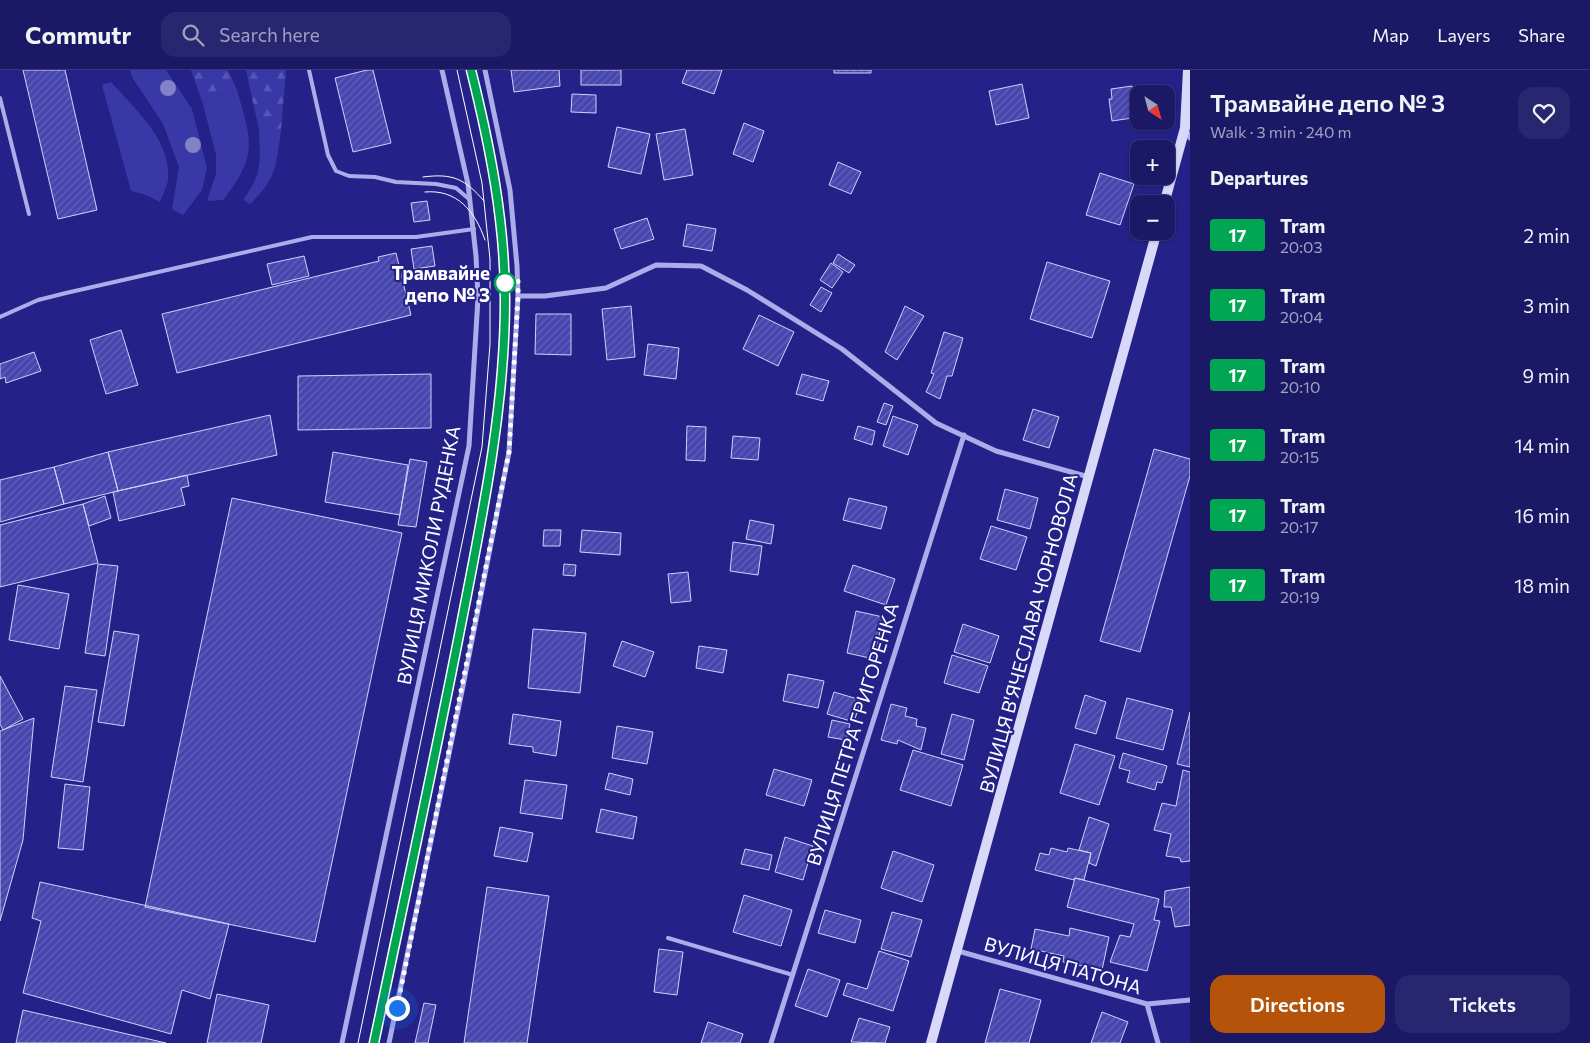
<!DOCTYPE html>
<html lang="en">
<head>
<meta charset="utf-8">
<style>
  body { margin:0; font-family:Commissioner,sans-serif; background:#28266f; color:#f1f3f6; height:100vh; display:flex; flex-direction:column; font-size:19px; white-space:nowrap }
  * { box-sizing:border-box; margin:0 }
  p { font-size:16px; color:#a0a0bf }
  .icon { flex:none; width:28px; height:28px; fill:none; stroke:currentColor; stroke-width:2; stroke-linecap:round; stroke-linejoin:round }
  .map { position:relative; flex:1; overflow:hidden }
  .details { display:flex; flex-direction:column; background:#1b1966; width:400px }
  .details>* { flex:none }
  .badge { padding:0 10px; border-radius:4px; font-size:18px; line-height:32px }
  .needle { width:32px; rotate:144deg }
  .tools { position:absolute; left:1130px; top:15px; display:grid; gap:10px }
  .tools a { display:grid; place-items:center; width:45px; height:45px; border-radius:10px; background:#1b1966; box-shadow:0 1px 4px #0004,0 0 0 1px #39387a; font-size:25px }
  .you { position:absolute; width:25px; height:25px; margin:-12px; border:4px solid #fff; border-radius:50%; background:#1a73e8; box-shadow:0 0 0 8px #1a73e833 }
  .map>.badge { position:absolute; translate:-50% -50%; box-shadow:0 0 0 2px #fff }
  h2 { padding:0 20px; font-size:19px; line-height:45px }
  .round { display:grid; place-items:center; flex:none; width:52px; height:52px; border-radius:15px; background:#28266f }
  .head { display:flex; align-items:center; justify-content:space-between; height:85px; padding:0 20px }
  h1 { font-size:24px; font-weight:600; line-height:38px }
  .action { display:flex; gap:10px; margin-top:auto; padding:10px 20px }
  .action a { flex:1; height:58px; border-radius:15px; background:#b45309; color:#fff; font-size:20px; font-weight:600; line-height:58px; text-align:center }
  .action a+a { background:#28266f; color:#f1f3f6 }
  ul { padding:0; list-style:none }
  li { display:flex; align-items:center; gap:15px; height:70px; padding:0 20px }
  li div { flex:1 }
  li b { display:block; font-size:19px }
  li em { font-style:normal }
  li .badge { min-width:55px; font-weight:700; text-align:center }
  header { display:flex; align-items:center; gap:30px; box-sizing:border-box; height:70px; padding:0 25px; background:#1b1966; border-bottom:1px solid #39387a }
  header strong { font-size:24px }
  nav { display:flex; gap:28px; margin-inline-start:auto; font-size:18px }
  .search { width:350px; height:45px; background:#28266f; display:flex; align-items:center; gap:12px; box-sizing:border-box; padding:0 18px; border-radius:15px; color:#a0a0bf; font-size:19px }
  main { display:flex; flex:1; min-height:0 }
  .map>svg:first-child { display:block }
</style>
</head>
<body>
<header>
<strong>Commutr</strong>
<div class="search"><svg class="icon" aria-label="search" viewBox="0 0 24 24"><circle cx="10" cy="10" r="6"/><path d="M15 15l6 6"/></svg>Search here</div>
<nav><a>Map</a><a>Layers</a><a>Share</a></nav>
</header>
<main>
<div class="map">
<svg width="1190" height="973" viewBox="0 0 1190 973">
  <defs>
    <pattern id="forest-firs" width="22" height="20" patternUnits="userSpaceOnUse" patternTransform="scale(1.25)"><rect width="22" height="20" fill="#3938a7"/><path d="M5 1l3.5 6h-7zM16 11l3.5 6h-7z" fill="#5756b4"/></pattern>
    <pattern id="building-hatch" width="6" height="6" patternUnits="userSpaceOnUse" patternTransform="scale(1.25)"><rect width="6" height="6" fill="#4746ae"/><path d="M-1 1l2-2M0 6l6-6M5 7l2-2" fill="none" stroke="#6362ba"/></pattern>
  </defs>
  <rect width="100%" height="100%" fill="#242188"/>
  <path fill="#3938a7" d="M130 0H166L192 39 207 98 202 120 183 145 172 139 179 97 163 54 132 7Z
    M111 12C135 39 172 71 168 110 167 117 162 126 160 132L146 125 131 121 102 15Z
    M237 20C252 71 258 86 223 130L207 131 216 104V84L202 31Z
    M259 60H281C276 95 277 109 250 134L243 130C263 102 260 93 259 60Z"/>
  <path fill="url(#forest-firs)" d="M191 0H228L237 20 202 31Z
    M246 0H286L281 60H259Z"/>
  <path fill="url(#building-hatch)" stroke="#d1d1f8" d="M23 0H65L97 140 58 149Z
    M367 0H373L391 73 353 82 335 8Z
    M511 0H559L560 16 514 22Z
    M581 0H621V15H581Z
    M687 0H722L714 24 682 13Z
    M834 0H871V3H834Z
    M1022 14 1029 48 996 55 989 21Z
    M1132 16 1134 26 1138 25 1139 47 1112 51 1109 29H1112L1111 19Z
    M572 24 596 25V43L571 42Z
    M744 53 764 61 753 92 733 84Z
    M617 57 650 64 641 104 608 97Z
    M685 59 693 105 664 110 656 64Z
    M838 92 861 102 851 124 829 115Z
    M1100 103 1134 114 1120 155 1086 145Z
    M427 131 430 150 414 152 411 133Z
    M647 148 654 169 621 179 614 159Z
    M687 154 716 159 712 181 683 176Z
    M432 176 435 196 414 199 411 179Z
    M396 183 411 245 177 303 162 244 379 191 378 187Z
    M838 184 855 195 849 203 833 193Z
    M304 186 309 206 272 215 267 194Z
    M1047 192 1110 211 1092 268 1030 249Z
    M831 193 843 202 832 218 820 210Z
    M821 217 832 223 821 242 810 235Z
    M631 236 635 287 607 290 602 239Z
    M905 236 924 246 897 290 885 282Z
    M536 244H571V285L535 284Z
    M759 245 794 262 778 296 743 279Z
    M121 260 138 315 106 324 90 270Z
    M944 262 963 268 952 306H947L940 329 926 322 934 304 931 303Z
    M648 274 679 278 676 309 644 305Z
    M34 282 41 301 6 313 5 307 0 309V294Z
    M431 304V358L298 360V306Z
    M802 304 829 311 823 331 796 324Z
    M884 333 893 336 886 355 877 352Z
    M1033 339 1059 347 1049 378 1023 370Z
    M270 345 277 385 118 421 108 382Z
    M893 346 918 355 908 385 883 376Z
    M687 356 706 357 705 391 686 390Z
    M858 356 875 361 872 375 854 369Z
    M733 366 760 368 758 390 731 388Z
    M1154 379 1190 389V406L1140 582 1100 571Z
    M108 382 118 421 64 434 54 397Z
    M333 382 408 395 400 445 325 432Z
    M410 389 427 392 416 457 398 455Z
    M54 397 64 434 0 452V410Z
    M187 405 189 416 181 418 185 435 119 451 113 422Z
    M1005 419 1038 428 1030 459 997 450Z
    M105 426 111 448 89 456 83 434Z
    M232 428 402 463 315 872 145 837Z
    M849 428 887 437 881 459 843 450Z
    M83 434 98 493 0 517V455Z
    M750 450 774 455 771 474 746 469Z
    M991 456 1027 467 1016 500 980 489Z
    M544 460H561L560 476H543Z
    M582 460 621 463 620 485 580 482Z
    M733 472 762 476 758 505 730 501Z
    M98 494 118 496 105 586 85 583Z
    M564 494 576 495 575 506 563 505Z
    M853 495 895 509 886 535 844 521Z
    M688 502 691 531 671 533 668 504Z
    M18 515 69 524 59 579 9 570Z
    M856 541 883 547 874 589 847 583Z
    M963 554 999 566 990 593 954 582Z
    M533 559 586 563 580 623 528 618Z
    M114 561 139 565 124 656 98 652Z
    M622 571 654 582 645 607 613 596Z
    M699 576 727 580 723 603 696 598Z
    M952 585 988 596 979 623 944 613Z
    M788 604 824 611 818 638 783 631Z
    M0 606 23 649 3 660 0 654Z
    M65 616 97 620 83 712 51 707Z
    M834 622 861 630 854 652 827 644Z
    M1085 625 1106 632 1096 664 1075 658Z
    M1127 628 1173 640 1163 680 1116 668Z
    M891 634 907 638 905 646 917 649 916 656 926 658 921 680 898 670 897 674 881 670Z
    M1190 642V697L1177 694Z
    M513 644 561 651 556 686 533 682V677L509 674Z
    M952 644 974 650 964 690 941 684Z
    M34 648 23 770 0 851V661Z
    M832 650 850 654 846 670 828 667Z
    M617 656 653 662 647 694 612 688Z
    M1075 674 1115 686 1099 735 1060 723Z
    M913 680 963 695 951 736 900 720Z
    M1123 683 1167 696 1162 713 1157 712 1155 720 1127 712 1130 701 1119 698Z
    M774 699 812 710 804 736 766 725Z
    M1183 700 1190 702V791L1181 792 1180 788 1166 786 1171 764 1154 760 1162 733 1176 736Z
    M609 703 633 709 630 725 605 719Z
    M525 710 567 715 562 749 520 743Z
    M65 714 90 717 83 780 58 778Z
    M601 739 637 747 633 769 596 762Z
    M1089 747 1109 754 1096 796 1089 793 1091 783 1079 780Z
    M500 757 533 763 527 792 494 786Z
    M785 767 813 776 803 810 775 802Z
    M1051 778 1067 782 1068 778 1091 783 1084 810 1075 808 1074 810 1035 800 1040 783 1049 785Z
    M745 779 772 785 769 800 741 794Z
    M893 781 934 795 922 832 881 818Z
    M1075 808 1159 829 1154 850 1160 851 1147 901 1110 892 1120 865 1130 867 1134 854 1067 837Z
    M40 812 229 854 210 929 182 920 171 964 23 923 41 851 32 848Z
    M487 817 549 826 527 973H464Z
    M1190 817V855L1175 857 1171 837H1164L1165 821Z
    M744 825 792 840 781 876 733 862Z
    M825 840 861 850 855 873 818 863Z
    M892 842 922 850 911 887 881 879Z
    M1070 858 1109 867 1102 900 1063 892 1064 886 1031 879 1035 859 1069 866Z
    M659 879 683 882 677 925 654 922Z
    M879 881 909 891 893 941 843 925 847 913 867 919Z
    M808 899 840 910 827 947 795 936Z
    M1000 919 1041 930 1029 973H985Z
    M217 924 269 935 261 973H207Z
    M424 933 436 935 428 973H415Z
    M23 940 166 973H16Z
    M1102 942 1128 952 1120 973H1091Z
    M859 948 890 957 885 973 851 972Z
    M708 952 743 964 740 973H701Z"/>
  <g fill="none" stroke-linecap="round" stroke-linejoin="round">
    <path stroke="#adacea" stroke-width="4" d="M309 0 328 85 336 101 349 106 375 107 396 112 436 114 456 118 469 129
      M0 28 29 144
      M0 247 38 230 66 223 312 167H416L474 159
      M668 868 793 905"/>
    <path stroke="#adacea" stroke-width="5" d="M1185 59 1190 68
      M518 226H545L606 218 656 195 701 196 747 220 842 279 936 353 996 381 1089 407
      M958 881 1147 934 1190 930
      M1147 934 1158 973
      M342 973 469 376 478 228 476 186 468 114 442 0
      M389 973 462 621 509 382 518 226 517 196 510 120 485 0
      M771 973 964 365"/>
    <path stroke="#d8d8f8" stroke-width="10" d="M1164 134 1185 58 1188 0
      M931 973 1157 161"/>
    <path stroke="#fff" stroke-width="1" d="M423 107C453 103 465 109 484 131
      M425 122C457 119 475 141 485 170
      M358 973 482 377 490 274V189L482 113 457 0
      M374 973C403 839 431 704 458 569 480 458 505 344 505 230 505 152 490 75 471 0"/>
  </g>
  <g fill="#8382c6">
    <circle cx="168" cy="18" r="8"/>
    <circle cx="193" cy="75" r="8"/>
  </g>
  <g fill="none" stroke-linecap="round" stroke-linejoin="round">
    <defs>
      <path id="line" d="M374 973C403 835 433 698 460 560 481 452 505 341 505 230 505 152 490 76 471 0"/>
    </defs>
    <use href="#line" stroke="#fff" stroke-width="11"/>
    <use href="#line" stroke="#00a651" stroke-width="8"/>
    <path stroke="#fff" stroke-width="5" stroke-dasharray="0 9" d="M397 938 509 382 518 226V211L505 213"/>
  </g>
  <circle fill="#fff" stroke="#00a651" stroke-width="2.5" cx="505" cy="213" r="10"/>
  <g text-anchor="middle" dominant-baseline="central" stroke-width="4" stroke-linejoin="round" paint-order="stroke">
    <g font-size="19" font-weight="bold" fill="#fff" stroke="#242188" text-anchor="end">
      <text x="490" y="202">Трамвайне<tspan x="490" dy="22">депо № 3</tspan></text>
    </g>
    <g font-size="19" fill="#fff" stroke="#242188">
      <text transform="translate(428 485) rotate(-79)">ВУЛИЦЯ МИКОЛИ РУДЕНКА</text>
      <text transform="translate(1028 563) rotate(-75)">ВУЛИЦЯ В'ЯЧЕСЛАВА ЧОРНОВОЛА</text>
      <text transform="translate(852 664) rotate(-73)">ВУЛИЦЯ ПЕТРА ГРИГОРЕНКА</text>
      <text transform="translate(1063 895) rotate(16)">ВУЛИЦЯ ПАТОНА</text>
    </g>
  </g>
</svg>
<div class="tools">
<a><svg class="needle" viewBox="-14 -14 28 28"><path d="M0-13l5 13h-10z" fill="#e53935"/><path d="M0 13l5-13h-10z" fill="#a0a0bf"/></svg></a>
<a>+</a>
<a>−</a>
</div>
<div class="you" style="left:397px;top:938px"></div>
</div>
<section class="details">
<div class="head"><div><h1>Трамвайне депо № 3</h1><p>Walk · 3 min · 240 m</p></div><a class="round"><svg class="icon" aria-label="heart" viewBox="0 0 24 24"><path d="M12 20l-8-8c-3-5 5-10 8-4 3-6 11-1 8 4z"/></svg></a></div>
<h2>Departures</h2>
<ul>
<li><span class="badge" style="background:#00a651;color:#fff">17</span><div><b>Tram</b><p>20:03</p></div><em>2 min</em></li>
<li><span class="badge" style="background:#00a651;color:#fff">17</span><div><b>Tram</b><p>20:04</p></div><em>3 min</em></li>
<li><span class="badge" style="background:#00a651;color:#fff">17</span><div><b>Tram</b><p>20:10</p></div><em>9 min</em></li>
<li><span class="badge" style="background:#00a651;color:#fff">17</span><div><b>Tram</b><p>20:15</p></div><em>14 min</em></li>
<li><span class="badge" style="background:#00a651;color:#fff">17</span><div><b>Tram</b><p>20:17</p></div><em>16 min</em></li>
<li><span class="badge" style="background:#00a651;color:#fff">17</span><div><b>Tram</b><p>20:19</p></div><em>18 min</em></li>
</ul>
<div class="action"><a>Directions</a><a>Tickets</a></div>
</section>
</main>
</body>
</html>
